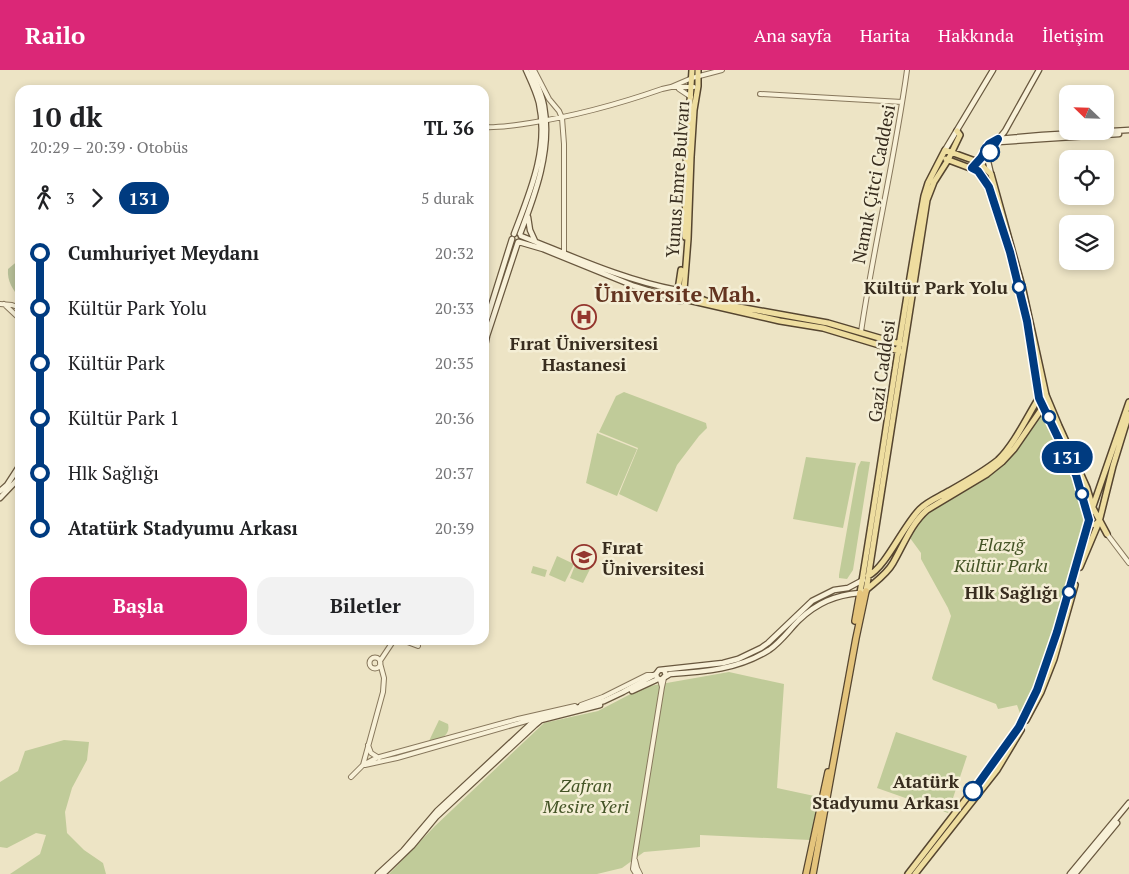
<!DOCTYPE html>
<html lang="tr">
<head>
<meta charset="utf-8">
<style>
  body { margin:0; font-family:"PT Serif",serif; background:#f2f2f2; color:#202124; height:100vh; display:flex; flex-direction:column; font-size:19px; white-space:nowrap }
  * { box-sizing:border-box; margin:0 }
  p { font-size:16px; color:#757577 }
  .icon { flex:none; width:28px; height:28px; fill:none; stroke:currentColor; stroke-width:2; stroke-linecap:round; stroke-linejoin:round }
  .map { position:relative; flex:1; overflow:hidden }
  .sheet { position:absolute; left:15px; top:15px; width:474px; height:560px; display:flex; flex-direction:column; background:#fff; border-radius:15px; box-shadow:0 2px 8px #0003 }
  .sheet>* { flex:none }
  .badge { padding:0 10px; border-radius:16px; font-size:18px; line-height:32px }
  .needle { width:32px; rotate:293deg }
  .tools { position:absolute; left:1059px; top:15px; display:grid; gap:10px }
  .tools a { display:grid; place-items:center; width:55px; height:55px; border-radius:10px; background:#fff; box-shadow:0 2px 8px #0003; font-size:25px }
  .map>.badge { position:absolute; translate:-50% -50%; box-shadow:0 0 0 2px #fff }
  .legs { display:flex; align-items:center; gap:8px; height:55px; padding:0 15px; font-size:16px }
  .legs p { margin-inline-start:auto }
  .overview { display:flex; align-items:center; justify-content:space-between; height:85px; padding:0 15px }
  h1 { font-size:28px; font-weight:800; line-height:38px }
  .primary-button { display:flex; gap:10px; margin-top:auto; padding:10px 15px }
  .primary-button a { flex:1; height:58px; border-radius:15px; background:#db2777; color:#fff; font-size:20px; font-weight:800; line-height:58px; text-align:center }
  .primary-button a+a { background:#f2f2f2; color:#202124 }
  ul { padding:0 15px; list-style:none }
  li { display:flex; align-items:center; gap:18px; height:55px; font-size:19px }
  li i { display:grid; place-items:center; width:8px; height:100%; margin:0 6px; background:currentColor }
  li i::after { content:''; width:12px; height:12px; margin:-6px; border:4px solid; border-radius:50%; background:#fff }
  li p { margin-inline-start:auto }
  li:first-child i { background:linear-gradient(#0000 50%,currentColor 0) }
  li:last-child i { background:linear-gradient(currentColor 50%,#0000 0) }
  header { display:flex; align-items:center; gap:30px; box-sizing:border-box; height:70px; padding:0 25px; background:#db2777; color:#fff }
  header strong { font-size:24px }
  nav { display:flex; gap:28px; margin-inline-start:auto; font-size:18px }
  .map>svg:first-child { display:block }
</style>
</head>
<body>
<header>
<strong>Railo</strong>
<nav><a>Ana sayfa</a><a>Harita</a><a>Hakkında</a><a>İletişim</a></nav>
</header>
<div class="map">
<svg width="1129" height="804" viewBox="0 0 1129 804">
  <rect width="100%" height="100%" fill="#ede4c5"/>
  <path fill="#c0cb99" d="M624 322 706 353 707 358 699 366 677 395 657 442 619 424 638 378 599 362 616 326Z
    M1044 342 1076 410 1085 444 1083 462 1064 530 1045 586 1046 588 1036 614 1021 646 1017 635 998 639 996 634 933 610 932 608 951 546 948 538 921 489V483L910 468 920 450 930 441 1000 397 1008 389Z
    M597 363 637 379 617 426 586 413Z
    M806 387 856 393 843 458 793 449Z
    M861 391 870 392 853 500 847 509 839 508V505L858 397Z
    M557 486 574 494 565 512 549 505Z
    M576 493 590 499 583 513 570 508Z
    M533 496 547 500 545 507 531 503Z
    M729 602 784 614 777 718 819 727 810 770 700 765V777L644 782 622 798 597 804H389L435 756 544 653 598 641 644 617Z
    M439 650 448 654C451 666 440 669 430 672L429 671Z
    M896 662 967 686 948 743 877 718Z
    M64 670 89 672 87 690 72 718 65 742 67 763 84 780 103 793 106 804H10L40 784 46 765 36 763 7 778 0 777V712L18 701 25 681Z"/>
  <path fill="#b8c098" d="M20 189V229C13 219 7 212 8 199Z"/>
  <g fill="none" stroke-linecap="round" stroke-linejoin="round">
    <defs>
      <path id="tertiary" d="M534 0 549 29 559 41 562 48 564 74V184
        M671 17 692 8 722 0
        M679 19 691 27
        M760 24 902 32
        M484 57C499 58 515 55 530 53 575 46 619 34 662 19L671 17H694
        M0 234 12 235 20 238
        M4 234 20 249
        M861 262C874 174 895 88 907 0
        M1107 464 1129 493
        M402 570 418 576
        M369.5 593a5.5 5.5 0 1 1 11 0a5.5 5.5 0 1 1-11 0Z
        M380 591 394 570
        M660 610 662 617 664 608
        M581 635 603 627 647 605H653
        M368 675 371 683 379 688
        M363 695 376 688 518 649 575 636
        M365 695 397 688 537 648
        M351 707 363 695 383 622 384 608 380 593
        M635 790 637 798 640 804
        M636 804 633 799 635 784 662 617"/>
      <path id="secondary" d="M999 72 1119 64
        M945 80 993 0
        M987 87 991 104
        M971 97 981 88 989 74 998 69 1042 65 1129 60
        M978 101 993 76 1005 61 1039 0
        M528 147 530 160 535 171
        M514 164C530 122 549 79 539 33 536 21 531 11 526 0
        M520 164C535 125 552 80 544 36 542 24 536 12 531 0
        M521 166C572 186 623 210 677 220
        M519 172 543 179 634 216 666 226 675 227
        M484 258 512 169
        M484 281 487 266 518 172
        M0 421 7 415 20 395
        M0 428 20 407
        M664 600 666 605 661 610 657 608 656 604 659 600 723 593 738 589 761 578 768 573 812 531 834 520 848 518 863 510
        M665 607 670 604C705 602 739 599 769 580 781 572 789 560 799 550 817 533 835 525 860 523
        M632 621 658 609
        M378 804 403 781 437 741 537 648 604 631 623 622 656 604
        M383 804 412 776 436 747 535 655 541 650 600 635
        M1070 804 1129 733
        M1075 804 1117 753"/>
      <path id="primary" d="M946 89 978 101 989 117 1010 182 1027 251 1039 328 1075 405 1090 453 1095 455 1098 452
        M685 167 686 96 692 0
        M674.5 225a5.5 5.5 0 1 1 11 0a5.5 5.5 0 1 1-11 0Z
        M678 220 681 200
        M684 220 688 169 691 87 694 40 698 16V0
        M685 222 706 231 828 253 900 274
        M684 229 780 251 823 258 899 281
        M1080 497 1099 452 1113 396 1129 344
        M868 506C886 497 903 456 920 439 928 431 939 427 949 421 965 412 983 402 998 390 1014 375 1028 345 1040 326
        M865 521C875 512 887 504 893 493 904 474 911 454 927 440L987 404 1002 392 1014 379 1043 337 1046 325
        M866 521 927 130 934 112 948 90 960 65 957 61
        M860 523C882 391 900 258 924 126L928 113 945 80 978 92 991 104 1023 220 1046 325 1059 356 1087 418 1093 438 1107 464
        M1026 650 1041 622 1054 589 1075 515
        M908 804 1006 677 1019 657 1037 620 1057 562 1091 442 1129 332
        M915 804 997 700 1021 660"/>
      <path id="trunk" d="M855 551 860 523
        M806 804 828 702
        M813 804 856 568 866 521"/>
    </defs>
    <use href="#tertiary" stroke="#87775c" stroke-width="6"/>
    <use href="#secondary" stroke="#69583f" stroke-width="7"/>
    <use href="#primary" stroke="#554530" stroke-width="8"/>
    <use href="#trunk" stroke="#554530" stroke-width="8"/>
    <use href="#tertiary" stroke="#f8f1d8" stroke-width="4"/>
    <use href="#secondary" stroke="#f8f1d8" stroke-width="4.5"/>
    <use href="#primary" stroke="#eedd9f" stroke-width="5"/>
    <use href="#trunk" stroke="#e4c47c" stroke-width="5.5"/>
  </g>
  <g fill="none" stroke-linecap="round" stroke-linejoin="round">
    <defs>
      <path id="line-1" d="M973 721 1019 657 1037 620 1057 562 1089 450 1076 405 1039 328 1027 251 1010 182 989 117 978 101 972 98 981 88 989 74 998 69 990 82"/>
    </defs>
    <use href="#line-1" stroke="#fff" stroke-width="11"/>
    <use href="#line-1" stroke="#003b80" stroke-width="8"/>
  </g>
  <defs>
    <symbol id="hospital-ring" viewBox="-11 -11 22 22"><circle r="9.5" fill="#f4eed5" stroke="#94362e" stroke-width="1.5"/><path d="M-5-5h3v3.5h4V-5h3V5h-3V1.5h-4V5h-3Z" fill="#94362e"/></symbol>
    <symbol id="university-ring" viewBox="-11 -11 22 22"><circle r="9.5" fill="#f4eed5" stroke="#94362e" stroke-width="1.5"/><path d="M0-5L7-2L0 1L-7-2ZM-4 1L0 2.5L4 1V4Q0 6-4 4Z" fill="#94362e"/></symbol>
  </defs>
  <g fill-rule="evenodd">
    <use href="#hospital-ring" x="570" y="233" width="28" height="28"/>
    <use href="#university-ring" x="570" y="473" width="28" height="28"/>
  </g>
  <g fill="#fff" stroke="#003b80" stroke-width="2.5">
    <circle cx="990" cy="82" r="9"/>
    <circle cx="1019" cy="217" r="6"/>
    <circle cx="1049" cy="347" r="6"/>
    <circle cx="1082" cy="424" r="6"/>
    <circle cx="1069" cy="522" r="6"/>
    <circle cx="973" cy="721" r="9"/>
  </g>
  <g text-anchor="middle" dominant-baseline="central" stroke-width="5" stroke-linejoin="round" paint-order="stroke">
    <g font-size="18" fill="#382d1f" stroke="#f4eed5">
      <text transform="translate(677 109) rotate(-86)">Yunus Emre Bulvarı</text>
      <text transform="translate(873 114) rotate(-79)">Namık Çitci Caddesi</text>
      <text transform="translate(881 301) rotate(-82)">Gazi Caddesi</text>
    </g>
    <g font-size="18" font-weight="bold" fill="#382d1f" stroke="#f4eed5" text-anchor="end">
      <text x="1008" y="217">Kültür Park Yolu</text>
      <text x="1058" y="522">Hlk Sağlığı</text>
      <text x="959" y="711">Atatürk<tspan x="959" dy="21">Stadyumu Arkası</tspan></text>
    </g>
    <g font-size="18" font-weight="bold" fill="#382d1f" stroke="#f4eed5">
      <text x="584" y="273">Fırat Üniversitesi<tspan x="584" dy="21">Hastanesi</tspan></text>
      <text x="602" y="477" text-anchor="start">Fırat<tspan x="602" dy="21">Üniversitesi</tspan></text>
    </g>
    <g font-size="18" font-style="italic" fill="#445426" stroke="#f4eed5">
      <text x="1001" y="474">Elazığ<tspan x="1001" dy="21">Kültür Parkı</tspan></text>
      <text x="586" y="715">Zafran<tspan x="586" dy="21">Mesire Yeri</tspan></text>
    </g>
    <g font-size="22" font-weight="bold" fill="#633420" stroke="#f4eed5">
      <text x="678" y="223">Üniversite Mah.</text>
    </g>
  </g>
</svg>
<div class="tools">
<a><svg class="needle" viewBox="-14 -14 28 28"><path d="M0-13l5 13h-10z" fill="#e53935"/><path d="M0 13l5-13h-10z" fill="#757577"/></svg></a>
<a><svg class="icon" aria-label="locate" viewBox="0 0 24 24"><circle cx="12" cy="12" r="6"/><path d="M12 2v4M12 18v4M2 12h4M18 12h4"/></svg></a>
<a><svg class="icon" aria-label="layers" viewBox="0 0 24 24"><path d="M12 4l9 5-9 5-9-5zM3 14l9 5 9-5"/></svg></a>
</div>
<b class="badge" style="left:1067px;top:387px;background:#003b80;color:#fff">131</b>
<section class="sheet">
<div class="overview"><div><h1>10 dk</h1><p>20:29 – 20:39 · Otobüs</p></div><b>TL 36</b></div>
<div class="legs"><svg class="icon" aria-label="walk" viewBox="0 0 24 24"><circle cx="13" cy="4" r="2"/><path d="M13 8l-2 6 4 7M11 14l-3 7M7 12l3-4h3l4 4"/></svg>3<svg class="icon" aria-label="forward" viewBox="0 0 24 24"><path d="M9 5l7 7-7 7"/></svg><b class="badge" style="background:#003b80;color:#fff">131</b><p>5 durak</p></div>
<ul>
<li><i style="color:#003b80"></i><b>Cumhuriyet Meydanı</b><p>20:32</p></li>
<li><i style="color:#003b80"></i><span>Kültür Park Yolu</span><p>20:33</p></li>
<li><i style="color:#003b80"></i><span>Kültür Park</span><p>20:35</p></li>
<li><i style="color:#003b80"></i><span>Kültür Park 1</span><p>20:36</p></li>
<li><i style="color:#003b80"></i><span>Hlk Sağlığı</span><p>20:37</p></li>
<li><i style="color:#003b80"></i><b>Atatürk Stadyumu Arkası</b><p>20:39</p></li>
</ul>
<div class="primary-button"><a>Başla</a><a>Biletler</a></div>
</section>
</div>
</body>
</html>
